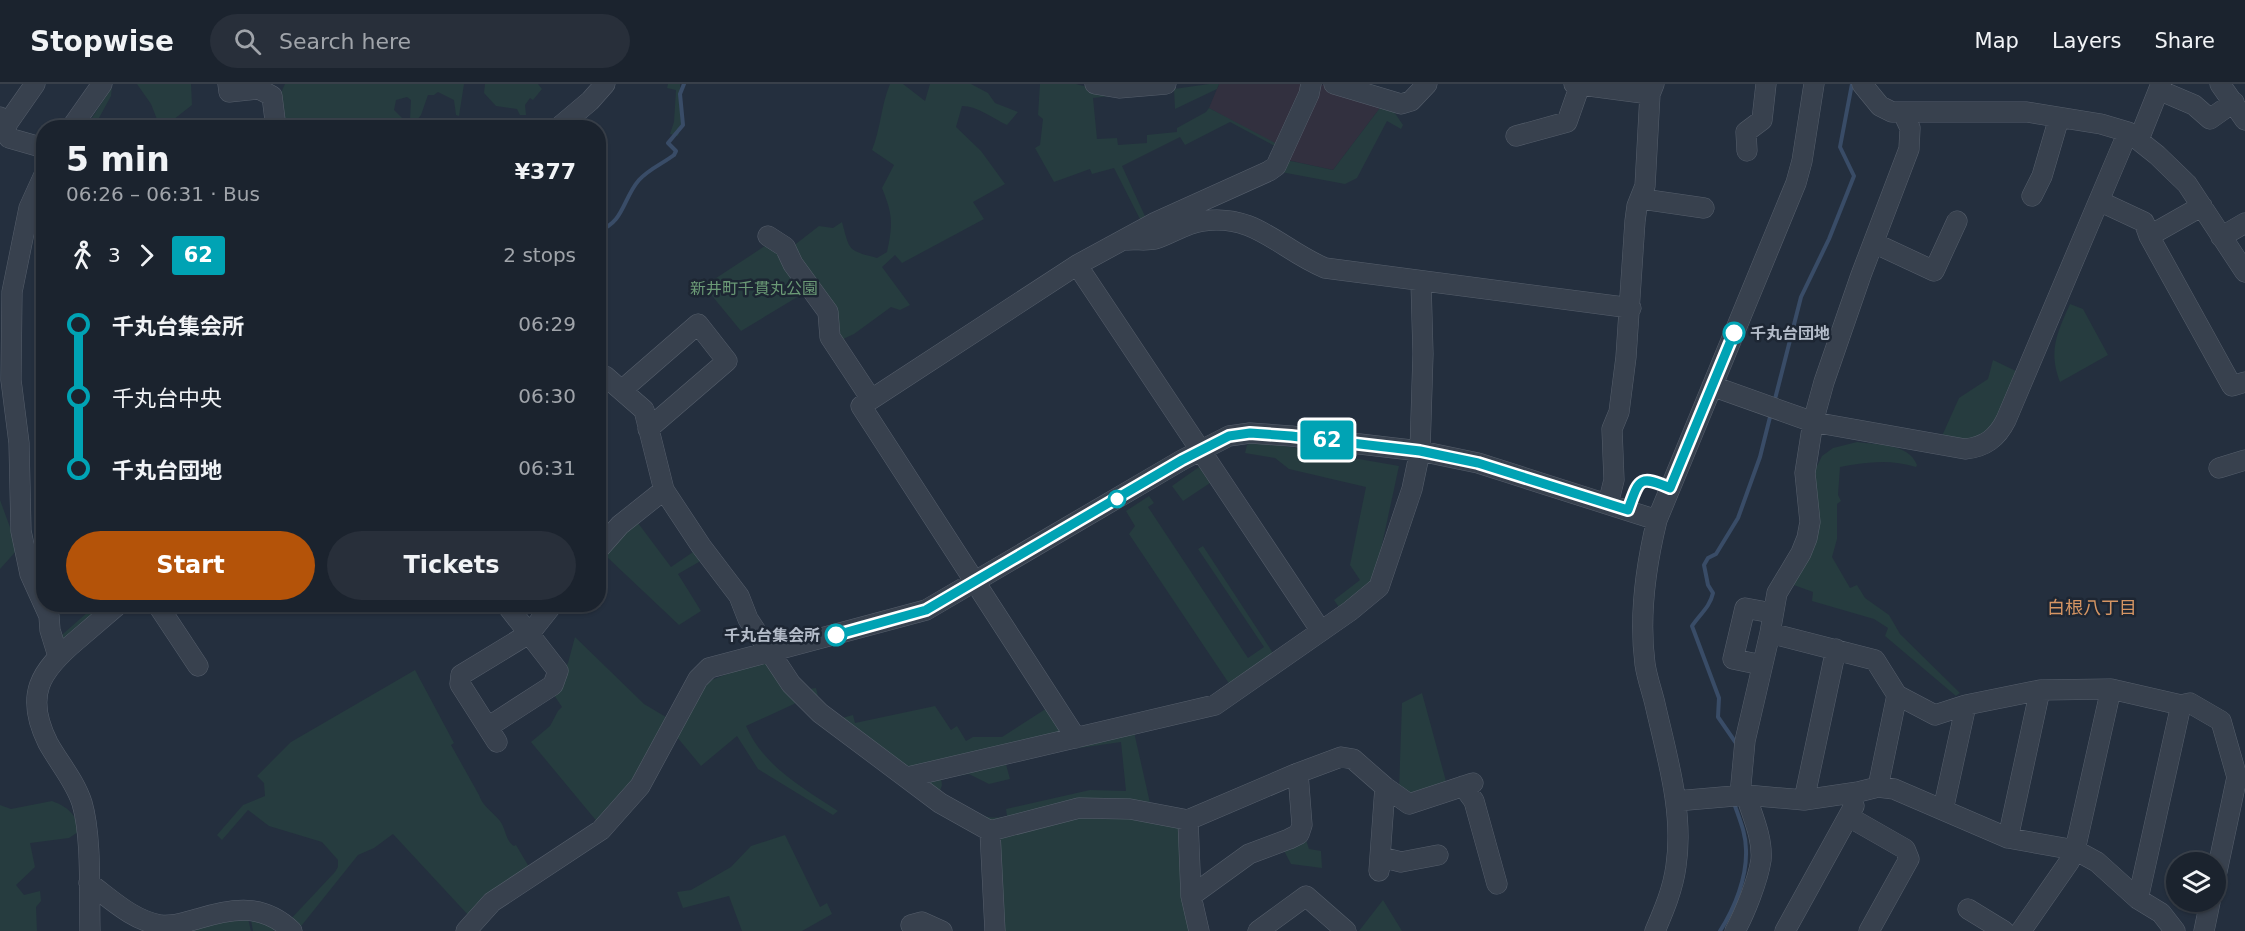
<!DOCTYPE html>
<html lang="en">
<head>
<meta charset="utf-8">
<style>
  body { margin:0; font-family:"DejaVu Sans","Noto Sans JP",sans-serif; background:#282f3a; color:#f1f3f6; height:100vh; display:flex; flex-direction:column; font-size:22px; white-space:nowrap }
  * { box-sizing:border-box; margin:0 }
  p { font-size:20px; color:#a0a4aa }
  .icon { flex:none; width:33px; height:33px; fill:none; stroke:currentColor; stroke-width:2; stroke-linecap:round; stroke-linejoin:round }
  .map { position:relative; flex:1; overflow:hidden }
  .drawer { position:absolute; left:36px; top:36px; width:570px; height:492px; display:flex; flex-direction:column; background:#1b232e; border-radius:24px; box-shadow:0 2px 4px #0004,0 0 0 2px #39404a }
  .drawer>* { flex:none }
  .badge { padding:0 12px; border-radius:4px; font-size:21px; line-height:39px }
  .controls { position:absolute; left:2166px; top:768px; display:grid; gap:12px }
  .controls a { display:grid; place-items:center; width:60px; height:60px; border-radius:50%; background:#1b232e; box-shadow:0 2px 4px #0004,0 0 0 2px #39404a; font-size:30px }
  .map>.badge { position:absolute; translate:-50% -50%; box-shadow:0 0 0 3px #fff }
  .legs { display:flex; align-items:center; gap:9px; height:66px; padding:0 30px; font-size:20px }
  .legs p { margin-inline-start:auto }
  .overview { display:flex; align-items:center; justify-content:space-between; height:102px; padding:0 30px }
  h1 { font-size:33px; font-weight:700; line-height:45px }
  .button { display:flex; gap:12px; margin-top:auto; padding:12px 30px }
  .button a { flex:1; height:69px; border-radius:36px; background:#b45309; color:#fff; font-size:24px; font-weight:700; line-height:69px; text-align:center }
  .button a+a { background:#282f3a; color:#f1f3f6 }
  ul { padding:0 30px; list-style:none }
  li { display:flex; align-items:center; gap:21px; height:72px; font-size:22px }
  li i { display:grid; place-items:center; width:9px; height:100%; margin:0 8px; background:currentColor }
  li i::after { content:''; width:15px; height:15px; margin:-8px; border:4px solid; border-radius:50%; background:#1b232e }
  li p { margin-inline-start:auto }
  li:first-child i { background:linear-gradient(#0000 50%,currentColor 0) }
  li:last-child i { background:linear-gradient(currentColor 50%,#0000 0) }
  header { display:flex; align-items:center; gap:36px; box-sizing:border-box; height:84px; padding:0 30px; background:#1b232e; border-bottom:2px solid #39404a }
  header strong { font-size:28px }
  nav { display:flex; gap:33px; margin-inline-start:auto; font-size:21px }
  .search { width:420px; height:54px; background:#282f3a; display:flex; align-items:center; gap:15px; box-sizing:border-box; padding:0 21px; border-radius:33px; color:#a0a4aa; font-size:22px }
  .map>svg:first-child { display:block }
</style>
</head>
<body>
<header>
<strong>Stopwise</strong>
<div class="search"><svg class="icon" aria-label="search" viewBox="0 0 24 24"><circle cx="10" cy="10" r="6"/><path d="M15 15l6 6"/></svg>Search here</div>
<nav><a>Map</a><a>Layers</a><a>Share</a></nav>
</header>
<div class="map">
<svg width="2245" height="847" viewBox="0 0 2245 847">
  <rect width="100%" height="100%" fill="#242f3e"/>
  <path fill="#32303f" d="M1219 0H1318L1359 7 1386 16 1333 86 1278 74 1282 66 1209 24Z"/>
  <path fill="#263c3f" d="M137 0H191L192 21 164 43H160L151 20Z
    M285 0H464L459 32 456 31 454 16 438 8 434 11H428L421 31 416 37 410 36 411 16 407 13 396 16 394 26 402 34 404 43H284L279 13Z
    M485 0H538L542 5 533 16 530 14 525 21 526 31H520L517 25 496 22 484 9Z
    M668 0H680L681 41 678 52 670 50 674 38 676 6 667 4Z
    M890 0H903L925 17 930 0H971L988 9 995 19 1018 28 1007 41C992 34 978 22 962 22L956 43 981 67 1005 100 973 118 984 135 902 179 895 171 882 183 910 221 900 226 891 223 854 250 841 256 792 163 819 142 833 144 842 138C850 167 847 166 877 174L887 168C893 140 893 131 882 104L894 81 872 66C881 44 881 21 890 0Z
    M1040 0H1076L1118 11 1093 14 1097 55 1117 54 1118 61 1147 59V51L1177 48V44L1206 28 1209 24 1283 63 1282 66 1230 38 1185 61 1180 53 1122 82 1149 141 1144 143 1114 84 1092 90 1090 85 1054 98 1035 64 1040 61 1043 35 1038 31Z
    M1209 0H1219L1217 5 1175 25 1174 5Z
    M112 3 111 12 94 43H86Z
    M1386 16 1403 41 1401 45 1387 37 1357 94 1345 100 1281 88 1286 76 1333 86Z
    M771 158 804 209 741 247 704 202Z
    M2070 220 2083 225 2108 271 2060 298C2048 267 2057 249 2070 220Z
    M1993 276 2018 288C2008 311 1999 353 1970 356 1962 357 1950 354 1942 352L1959 314 1988 295Z
    M1256 357 1399 382 1375 493 1341 526 1334 516 1360 496 1350 481 1366 403 1289 385 1275 374 1245 369 1247 361Z
    M1857 358C1876 361 1909 359 1917 381L1916 383C1890 375 1866 378 1840 383L1838 411 1841 417 1837 420V455L1832 473 1850 504 1857 501 1865 514 1889 531 1900 550 1960 609 1956 612 1885 552 1888 544 1874 535 1812 517 1813 508 1791 500 1817 445 1815 386 1822 372 1833 364Z
    M1199 383 1210 399 1183 417 1172 402Z
    M1149 412 1154 419 1148 423 1248 574 1264 563 1198 465 1203 462 1273 569 1230 601 1129 450 1135 442 1126 427Z
    M0 416 18 465 0 485Z
    M635 435 671 483 696 466 704 475 678 490 701 527 679 541 607 473 604 467Z
    M96 521H107L61 560 56 556Z
    M575 553 644 620 671 636 632 704 599 740 531 658 550 642 558 627 562 623 552 608 568 579Z
    M768 574 799 615 794 620 746 642C764 683 802 703 838 727L833 731 758 685 737 652 701 682 672 647 704 599Z
    M415 586 454 659 451 661 479 711C483 723 492 727 500 737 506 745 505 756 514 762L516 761 532 788 470 833 393 750 374 764 358 771 298 846 288 838 335 788 338 783V776L322 758 269 742 248 726 222 756 217 751 243 721 265 712 264 699 257 692 291 658Z
    M816 604 819 617 842 634 853 631 855 639 935 622 951 646 957 642 966 657 973 653H1002L1047 624 1063 648 908 689 802 606Z
    M1422 609 1447 701 1409 716 1399 707 1402 619Z
    M1134 648 1150 719 1101 714 1079 716 997 737C968 734 943 716 921 699L941 693 942 701 939 710C960 721 982 739 1007 732L1006 725 1090 706 1126 707 1121 658 1065 666 1064 661Z
    M1005 677 1010 695 989 700 969 690 955 692Z
    M52 717C68 723 75 730 81 746L69 754 30 759 35 783 16 801 24 811 40 807 41 817 36 823 37 847H0V721L11 725Z
    M1086 728 1181 739 1195 847H1003L998 754Z
    M785 751 820 823 827 819 832 830 802 847H742L729 812 683 824 677 808 691 806 731 783 751 762Z
    M1305 753 1309 765 1321 767 1322 784 1291 780 1282 763Z
    M1383 816 1402 847H1359Z
    M247 830 251 847H193L187 842Z
    M250 831 281 843 273 847H253Z"/>
  <g fill="none" stroke-linecap="round" stroke-linejoin="round">
    <path stroke="#394c67" stroke-width="4" d="M598 147C624 139 623 114 639 96 649 85 662 80 674 71L676 67 668 59 683 41 680 10 684 0
      M1774 319 1801 213 1829 155 1854 92 1840 63 1852 0
      M1738 662 1718 633 1719 614 1692 542C1700 530 1710 523 1713 509L1708 501 1704 481 1708 474 1716 470 1738 434 1760 373 1771 329
      M1720 847C1735 824 1747 793 1746 766 1746 749 1739 734 1734 719"/>
    <defs>
      <path id="minor" d="M228 0 229 8 259 5 272 12 276 44
        M1095 0 1119 4 1166 0
        M1334 0 1401 20 1411 17 1427 0
        M1574 0 1650 10
        M1862 0 1880 22 1892 28H2027L2101 40 2128 48 2157 71 2187 100 2245 188
        M2220 0 2245 36
        M2159 6 2194 21 2210 35 2234 18
        M0 33 9 54 44 64
        M5 43 35 0
        M71 44 102 0
        M558 44 590 17 605 0
        M1516 52 1567 38 1580 1
        M2139 55 2161 0
        M1747 67 1746 48 1762 36 1766 0
        M44 91 29 124 12 208 11 296 19 359 21 447 30 490 49 532 50 546 58 572
        M2032 112 2042 92 2059 34
        M1642 115 1704 124
        M2099 117 2144 138 2149 152 2232 302 2245 298
        M768 152 785 163 793 180 828 228 830 253 871 315
        M2149 152 2202 122
        M2221 153 2245 139
        M1127 156C1136 155 1146 157 1155 155 1171 150 1186 139 1203 137 1255 129 1281 166 1325 184L1631 224
        M1874 159 1934 187 1957 137
        M1077 181 1321 547
        M605 292 644 326 664 406 701 462 739 512 748 535 791 600 820 629 940 719 990 747 1079 724 1130 725 1188 736 1298 689 1341 673 1353 675 1385 703 1379 787
        M1712 302 1813 338 1965 365C1985 363 1997 354 2006 336L2128 48
        M622 306 698 240 727 277 648 345
        M2219 384 2245 376
        M1608 420 1614 396 1612 345 1619 328 1626 273 1635 137 1637 122 1645 102 1650 10 1654 0
        M598 466 620 441 664 406
        M157 520 198 582
        M1770 549 1875 576 1897 611 1935 631 1966 621 2040 606 2111 605 2181 621 2190 619 2221 637 2237 693 2216 792
        M1762 581 1733 575 1745 524 1772 529
        M488 643 553 601 558 587 509 524
        M1076 654 861 322 1077 181 1156 138 1269 87 1276 82 1309 10 1311 0
        M497 658 460 600 461 591 530 549 553 520
        M908 693 1215 621 1350 527 1379 503 1412 405 1420 367 1423 270 1421 198
        M1463 702 1474 717 1497 800
        M1385 703 1409 720 1473 699
        M1878 703 1897 611
        M1740 711 1745 657 1770 549 1777 509 1801 469 1807 454 1810 438 1805 389 1813 338 1824 298 1861 191 1909 65 1910 44 1903 29
        M1804 716 1836 565
        M1676 717 1746 711 1804 716 1858 708 1878 703 1894 705 2008 754 2075 766 2097 778 2138 815 2161 829 2175 847
        M1943 726 1966 621
        M1849 733 1905 765 1909 775 1869 847
        M1188 736 1191 812 1199 847
        M990 747 995 847
        M2008 754 2040 606
        M1381 773 1401 778 1438 771
        M89 799C111 815 132 836 160 841 173 843 185 838 197 835 233 824 263 819 292 847
        M1191 812 1249 770 1289 755 1299 750 1302 741 1298 689
        M2138 815 2181 621
        M1968 825 2004 847
        M911 841 922 838 942 847
        M90 847C89 810 92 753 82 719 75 697 59 679 48 659 24 611 40 587 77 556 91 544 105 532 119 520
        M466 847 492 818 601 746 640 702 698 595 709 584 926 526 1182 376 1229 352 1250 349 1291 352 1420 367 1478 379 1657 436
        M1258 847 1306 812 1346 847
        M1655 847C1664 826 1673 805 1676 782 1684 728 1667 673 1655 620 1652 607 1647 594 1645 580 1639 534 1646 481 1657 436L1796 99 1802 77 1814 0
        M1735 847C1745 829 1758 796 1761 776 1763 754 1752 731 1746 711
        M1785 847 1854 722
        M2021 847 2069 778 2075 766 2111 605
        M2204 847 2210 818"/>
    </defs>
    <use href="#minor" stroke="#565f6c" stroke-width="21"/>
    <use href="#minor" stroke="#38414e" stroke-width="20"/>
  </g>
  <g fill="none" stroke-linecap="round" stroke-linejoin="round">
    <defs>
      <path id="line-1" d="M836 551 926 526 1182 376 1229 352 1250 349 1291 352 1420 367 1478 379 1628 426C1639 396 1638 390 1670 404L1734 249"/>
    </defs>
    <use href="#line-1" stroke="#fff" stroke-width="14"/>
    <use href="#line-1" stroke="#00a3b4" stroke-width="9"/>
  </g>
  <g fill="#fff" stroke="#00a3b4" stroke-width="3">
    <circle cx="1734" cy="249" r="10"/>
    <circle cx="1117" cy="415" r="8"/>
    <circle cx="836" cy="551" r="10"/>
  </g>
  <g text-anchor="middle" dominant-baseline="central" stroke-width="5" stroke-linejoin="round" paint-order="stroke">
    <g font-size="16" fill="#6b9a76" stroke="#1d2633">
      <text x="754" y="204">新井町千貫丸公園</text>
    </g>
    <g font-size="16" font-weight="bold" fill="#b4bcc9" stroke="#1d2633" text-anchor="start">
      <text x="1750" y="249">千丸台団地</text>
      <text x="820" y="551" text-anchor="end">千丸台集会所</text>
    </g>
    <g font-size="18" fill="#d59563" stroke="#1d2633">
      <text x="2092" y="523">白根八丁目</text>
    </g>
  </g>
</svg>
<div class="controls">
<a><svg class="icon" aria-label="layers" viewBox="0 0 24 24"><path d="M12 4l9 5-9 5-9-5zM3 14l9 5 9-5"/></svg></a>
</div>
<b class="badge" style="left:1327px;top:356px;background:#00a3b4;color:#fff">62</b>
<section class="drawer">
<div class="overview"><div><h1>5 min</h1><p>06:26 – 06:31 · Bus</p></div><b>¥377</b></div>
<div class="legs"><svg class="icon" aria-label="walk" viewBox="0 0 24 24"><circle cx="13" cy="4" r="2"/><path d="M13 8l-2 6 4 7M11 14l-3 7M7 12l3-4h3l4 4"/></svg>3<svg class="icon" aria-label="forward" viewBox="0 0 24 24"><path d="M9 5l7 7-7 7"/></svg><b class="badge" style="background:#00a3b4;color:#fff">62</b><p>2 stops</p></div>
<ul>
<li><i style="color:#00a3b4"></i><b>千丸台集会所</b><p>06:29</p></li>
<li><i style="color:#00a3b4"></i><span>千丸台中央</span><p>06:30</p></li>
<li><i style="color:#00a3b4"></i><b>千丸台団地</b><p>06:31</p></li>
</ul>
<div class="button"><a>Start</a><a>Tickets</a></div>
</section>
</div>
</body>
</html>
